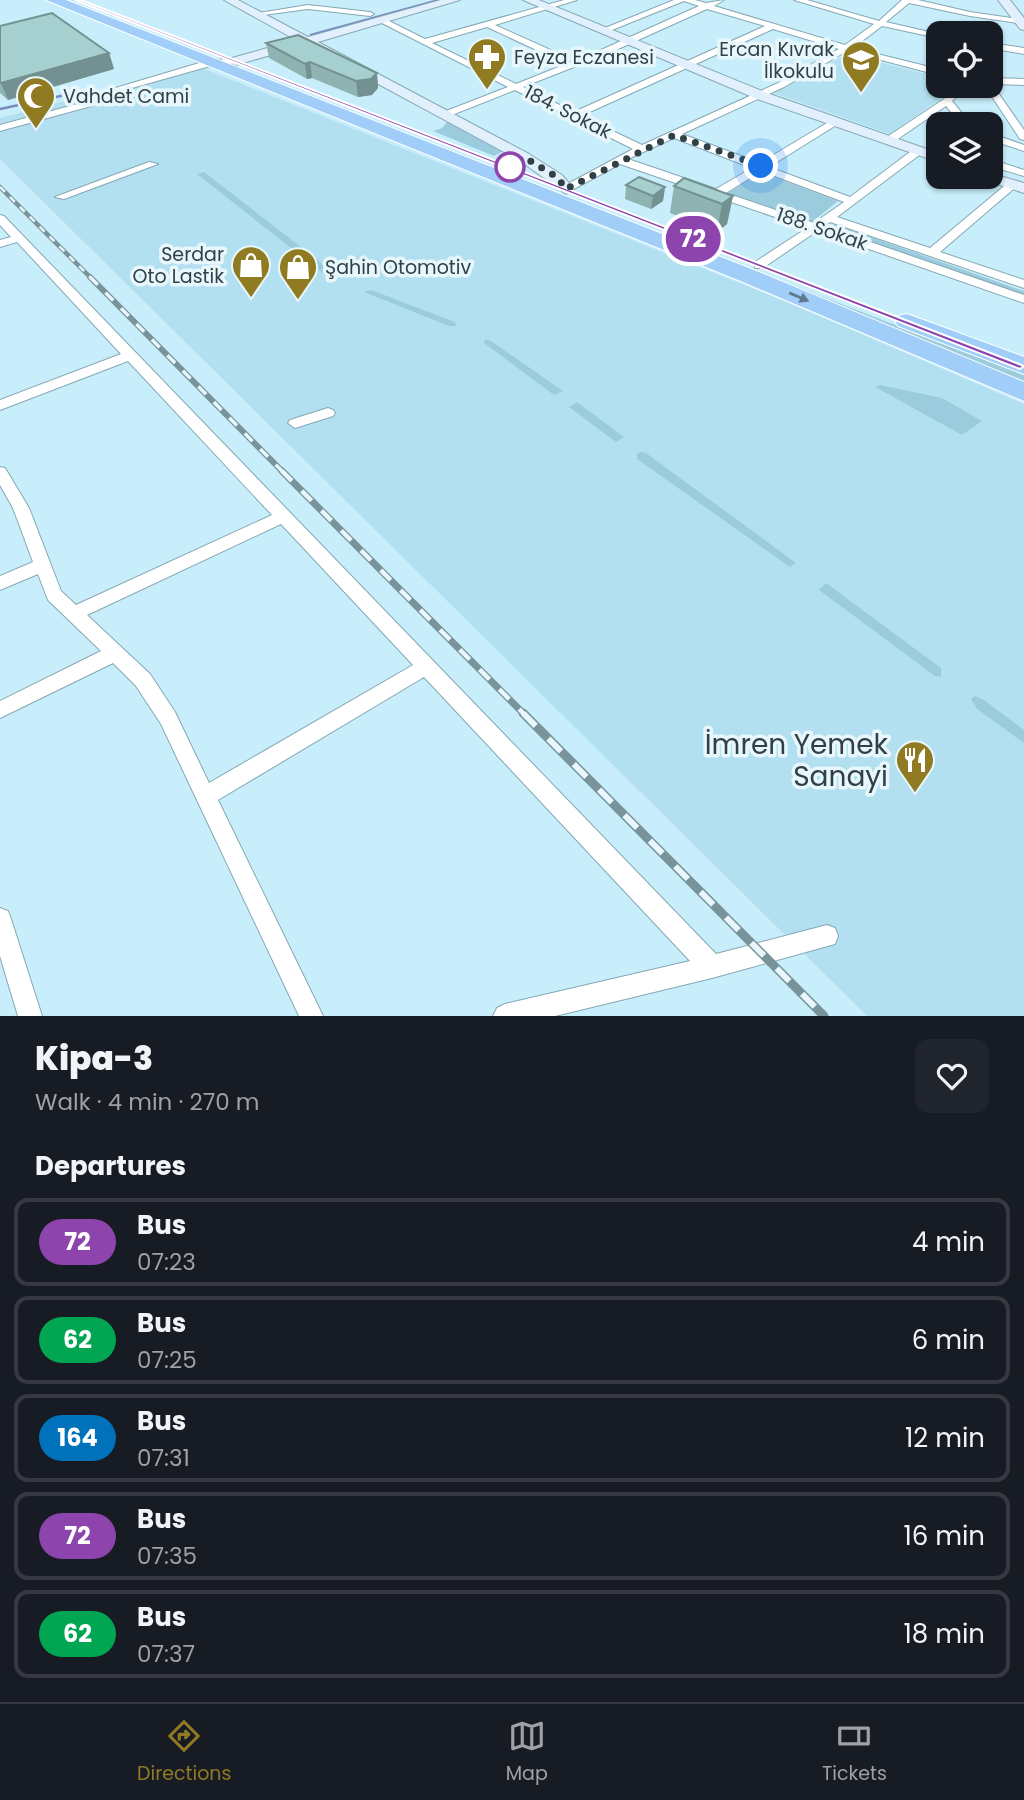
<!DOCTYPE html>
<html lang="en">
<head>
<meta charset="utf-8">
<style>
  body { margin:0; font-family:Poppins,sans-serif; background:#20242c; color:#f1f3f6; height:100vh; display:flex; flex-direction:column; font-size:26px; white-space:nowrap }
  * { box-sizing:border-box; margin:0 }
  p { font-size:23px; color:#9ea1a6 }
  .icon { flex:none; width:38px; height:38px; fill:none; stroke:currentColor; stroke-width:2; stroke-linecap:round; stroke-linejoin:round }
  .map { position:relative; height:1016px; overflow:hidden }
  .details { display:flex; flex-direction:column; background:#171b24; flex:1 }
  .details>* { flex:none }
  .badge { padding:0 14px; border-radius:23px; font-size:24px; line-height:46px }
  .controls { position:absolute; left:926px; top:21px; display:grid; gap:14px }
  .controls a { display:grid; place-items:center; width:77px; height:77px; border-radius:14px; background:#171b24; box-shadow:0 2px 5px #0004; font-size:35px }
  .you { position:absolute; width:35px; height:35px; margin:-18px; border:5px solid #fff; border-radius:50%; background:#1a73e8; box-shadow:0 0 0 10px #1a73e833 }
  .map>.badge { position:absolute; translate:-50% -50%; box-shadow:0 0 0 4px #fff }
  h2 { padding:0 35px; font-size:26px; line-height:63px }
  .round { display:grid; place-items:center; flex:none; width:74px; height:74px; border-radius:14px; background:#20242c }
  .headline { display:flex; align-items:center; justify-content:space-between; height:119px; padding:0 35px }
  h1 { font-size:33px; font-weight:800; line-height:52px }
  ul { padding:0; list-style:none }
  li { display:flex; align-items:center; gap:21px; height:88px; margin:0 14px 10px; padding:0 21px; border:4px solid #363941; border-radius:14px }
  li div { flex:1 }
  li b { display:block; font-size:26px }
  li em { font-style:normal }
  li .badge { min-width:77px; font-weight:700; text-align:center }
  .tabs { display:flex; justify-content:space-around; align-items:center; height:98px; border-top:2px solid #363941; background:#171b24; font-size:19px; color:#9ea1a6 }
  .tabs a { display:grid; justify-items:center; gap:4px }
  .tabs .active { color:#907b22 }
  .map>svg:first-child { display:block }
</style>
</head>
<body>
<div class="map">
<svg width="1024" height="1016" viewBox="0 0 1024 1016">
  <rect width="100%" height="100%" fill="#c8eefb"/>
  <path fill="#b3e0f0" d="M847 54 938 77V86H959L890 134 774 93Z
    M197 66 787 302 1024 404V1016H867L0 159V118Z"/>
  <path fill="#9bccdd" d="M234 68 1024 375V382Z
    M447 122 503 151 494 156 433 131 442 128Z
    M204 172 332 271 324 274 197 174Z
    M760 172 838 201 811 223 727 194Z
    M834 224 1024 291V296L830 228Z
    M371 290 455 322 456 326H449L364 292Z
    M485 339 491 341 563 391 554 395 484 343Z
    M880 385 942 398 982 421 962 435 875 387Z
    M577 402 624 437 616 442 569 407Z
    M641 452 646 453 796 563 790 567 637 459V453Z
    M826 583 941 668V677L935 676 819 590Z
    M975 696 984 700 1024 730V743L977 709 971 699Z"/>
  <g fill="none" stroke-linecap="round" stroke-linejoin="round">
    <path stroke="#7a8ac1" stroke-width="2.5" d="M311 35 439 0
      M0 109 70 94"/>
    <defs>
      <path id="street" d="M564 0H577L495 25 566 57V61H560L487 27 432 43 516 84 601 50 699 6 684 1 607 32 600 30 674 0H695L706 3 724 0 714 6 845 45 874 24 794 0H807L879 21 902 0H918L970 12 1024 20V24L970 16 909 3 886 22 938 34V38L882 26 853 48 938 69V75L847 51 784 87 682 134 760 163 832 120H838V124L769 167 850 197 914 149H922V153L837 217 930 248 1009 182H1017V186L940 252 1024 280V288L830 222 824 226 1024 295V303L817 231 763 268H755V262L807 228 620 164 570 191H562V187L633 149 515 90 447 117H441V113L508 87 376 20 383 18 425 39ZM707 9 765 26 574 112 523 87 607 54ZM773 29 839 49 778 83 642 145 581 116ZM674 138 752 168 716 189 628 159ZM761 171 844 202 814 223 726 193Z
        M308 5 370 12 374 14 370 16 308 9 256 16 252 14Z
        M990 43 1024 48V54L990 48Z
        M236 58 239 59V63L210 66 107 95 102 92 206 61Z
        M990 78 1024 79V85L992 84 1024 130V140L1020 139 985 86H990Z
        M958 86H968L952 101 971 124H961L946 106 892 143H884V139L944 99Z
        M103 97 108 100 106 102 0 131V125Z
        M990 133 1024 145V151L990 140Z
        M990 159 1024 170V176L990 166Z
        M149 162 158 164 64 199 55 197Z
        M0 215 4 216 716 954 827 925 835 928 838 936 835 944 712 978 555 1016H493L497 1008 505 1004 690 961 424 677 218 800 323 1016H299L161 724 136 686 113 663 0 718V701L101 651 48 600 38 574 0 590V576L33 562 13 508 0 485V467L5 468 29 508 61 591 76 605 272 515 128 361 0 410V400L121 354 17 242 0 247V240L11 237 0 225ZM281 524 413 665 209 783 175 712 150 674 87 615Z
        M328 408 333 410 335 413 333 416 295 428 288 423 290 420Z
        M0 908 8 911 11 919 42 1016H18L0 956Z"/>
      <path id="secondary" d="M224 0H238L308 37 441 0H460L318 42 529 154 562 175 574 189 566 194 519 160 306 45 236 65 232 64V58L296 40Z
        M523 0H539L767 93 938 153V162L757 99Z
        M998 0H1010L1024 18V30L1020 29Z
        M990 173 1024 183V193L985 180 983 177H990Z"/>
      <path id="highway" d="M46 0H66L759 272 1024 382V401L743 282Z
        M907 314 1024 357V374L898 326 895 321 898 316Z"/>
    </defs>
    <use href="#street" stroke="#84a8b4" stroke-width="2"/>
    <use href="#secondary" stroke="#84a8b4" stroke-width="2"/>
    <use href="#highway" stroke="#fff" stroke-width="2"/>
    <use href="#street" fill="#fff" fill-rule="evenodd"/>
    <use href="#secondary" fill="#e2f0fd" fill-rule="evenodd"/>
    <use href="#highway" fill="#a0cef8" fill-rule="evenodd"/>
    <defs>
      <path id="rail-far3" d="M0 187 92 279"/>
      <path id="rail-far2" d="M90 277 284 473"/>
      <path id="rail-far1" d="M282 471 524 714"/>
      <path id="rail" d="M523 713 824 1016"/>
    </defs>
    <use href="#rail-far3" stroke="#79939b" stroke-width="4.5"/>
    <use href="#rail-far2" stroke="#79939b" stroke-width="6"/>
    <use href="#rail-far1" stroke="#79939b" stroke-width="7"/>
    <use href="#rail" stroke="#79939b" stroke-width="9"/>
    <use href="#rail-far3" stroke="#e8f7fc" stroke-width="2.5" stroke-dasharray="7" stroke-linecap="butt"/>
    <use href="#rail-far2" stroke="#e8f7fc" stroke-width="3.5" stroke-dasharray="11" stroke-linecap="butt"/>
    <use href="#rail-far1" stroke="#e8f7fc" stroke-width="4.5" stroke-dasharray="14" stroke-linecap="butt"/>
    <use href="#rail" stroke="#e8f7fc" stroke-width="6" stroke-dasharray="18" stroke-linecap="butt"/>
  </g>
  <path fill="#8fb2b2" d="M0 26 109 53 114 69 8 100 0 93Z
    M266 43 377 73 378 88 372 95 358 97 312 78 307 79 269 58Z
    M626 185 665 187 663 201 651 209 625 199Z
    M674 186 733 196 727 224 717 232 670 213Z"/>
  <path fill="#749191" d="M109 53 114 69 8 100 1 83Z
    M310 62 312 78 307 79 305 64Z
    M377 73 378 88 372 95 358 97 356 81Z
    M665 187 663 201 651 209 653 196Z
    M733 196 727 224 717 232 722 204Z"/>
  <path fill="#a6cfcf" stroke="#749191" stroke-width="2" d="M52 13 109 53 1 83 0 82V26Z
    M298 35 377 73 371 79 356 81 310 62 305 64 266 43Z
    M639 177 665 187 653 196 626 185Z
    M684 178 733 196 722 204 674 186Z"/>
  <defs><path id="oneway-solid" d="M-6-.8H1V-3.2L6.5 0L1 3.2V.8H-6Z" transform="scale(1.75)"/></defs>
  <use fill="#5d798d" href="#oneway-solid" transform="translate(799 297) rotate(23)"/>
  <path fill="#8e44ad" stroke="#fff" stroke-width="2" d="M75 0H81L1024 366 1020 369Z"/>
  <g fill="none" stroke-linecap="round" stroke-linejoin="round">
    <path stroke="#314045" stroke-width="7" stroke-dasharray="0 12.6" d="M510 167 524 157 557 177 566 189 674 135 761 166"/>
  </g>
  <defs>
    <symbol id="pharmacy-pin" viewBox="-11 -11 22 30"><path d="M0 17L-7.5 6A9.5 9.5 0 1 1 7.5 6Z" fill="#907b22" stroke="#e8f7fc"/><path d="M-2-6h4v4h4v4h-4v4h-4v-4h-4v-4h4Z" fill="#fff"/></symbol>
    <symbol id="school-pin" viewBox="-11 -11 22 30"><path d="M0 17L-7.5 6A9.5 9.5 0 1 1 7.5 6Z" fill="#907b22" stroke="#e8f7fc"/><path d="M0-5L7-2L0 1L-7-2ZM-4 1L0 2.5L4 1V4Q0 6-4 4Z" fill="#fff"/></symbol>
    <symbol id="mosque-pin" viewBox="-11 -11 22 30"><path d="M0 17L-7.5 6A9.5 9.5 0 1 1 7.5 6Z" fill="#907b22" stroke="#e8f7fc"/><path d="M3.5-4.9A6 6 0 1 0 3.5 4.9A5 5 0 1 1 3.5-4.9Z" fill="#fff"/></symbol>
    <symbol id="shop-pin" viewBox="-11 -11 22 30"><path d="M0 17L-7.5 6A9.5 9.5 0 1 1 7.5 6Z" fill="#907b22" stroke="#e8f7fc"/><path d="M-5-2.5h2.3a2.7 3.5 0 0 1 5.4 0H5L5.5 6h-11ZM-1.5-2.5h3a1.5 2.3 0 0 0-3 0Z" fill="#fff"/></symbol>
    <symbol id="restaurant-pin" viewBox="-11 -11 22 30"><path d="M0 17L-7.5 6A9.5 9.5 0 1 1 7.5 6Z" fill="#907b22" stroke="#e8f7fc"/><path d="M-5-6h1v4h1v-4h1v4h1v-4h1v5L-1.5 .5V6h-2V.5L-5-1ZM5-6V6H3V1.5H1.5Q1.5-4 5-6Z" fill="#fff"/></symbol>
  </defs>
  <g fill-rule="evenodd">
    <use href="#pharmacy-pin" x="465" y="35" width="44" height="60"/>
    <use href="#school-pin" x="839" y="38" width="44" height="60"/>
    <use href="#mosque-pin" x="14" y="74" width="44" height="60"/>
    <use href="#shop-pin" x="229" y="243" width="44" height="60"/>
    <use href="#shop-pin" x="276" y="245" width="44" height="60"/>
    <use href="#restaurant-pin" x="893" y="738" width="44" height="60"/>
  </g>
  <circle fill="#fff" stroke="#8e44ad" stroke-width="3.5" cx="510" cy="167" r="14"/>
  <g text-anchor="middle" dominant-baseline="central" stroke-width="7" stroke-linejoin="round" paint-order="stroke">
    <g font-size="19" fill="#314045" stroke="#e8f7fc" text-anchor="start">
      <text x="834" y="49" text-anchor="end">Ercan Kıvrak<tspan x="834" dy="22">İlkokulu</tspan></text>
      <text x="514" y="57">Feyza Eczanesi</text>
      <text x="63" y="96">Vahdet Cami</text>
      <text x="224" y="254" text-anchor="end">Serdar<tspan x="224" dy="22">Oto Lastik</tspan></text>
      <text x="325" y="267">Şahin Otomotiv</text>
    </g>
    <g font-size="19" fill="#314045" stroke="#e8f7fc">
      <text transform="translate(568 112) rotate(27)">184. Sokak</text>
      <text transform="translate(822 229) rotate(19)">188. Sokak</text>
    </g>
    <g font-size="28" fill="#314045" stroke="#e8f7fc" text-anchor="end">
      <text x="888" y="744">İmren Yemek<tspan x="888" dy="32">Sanayi</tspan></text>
    </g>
  </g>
</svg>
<div class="controls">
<a><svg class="icon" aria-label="locate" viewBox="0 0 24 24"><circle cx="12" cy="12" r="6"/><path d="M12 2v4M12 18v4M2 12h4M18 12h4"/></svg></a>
<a><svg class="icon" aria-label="layers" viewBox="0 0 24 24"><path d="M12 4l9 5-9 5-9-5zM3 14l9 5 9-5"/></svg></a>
</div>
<div class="you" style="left:761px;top:166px"></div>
<b class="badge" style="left:693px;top:239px;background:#8e44ad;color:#fff">72</b>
</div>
<section class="details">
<div class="headline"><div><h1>Kipa-3</h1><p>Walk · 4 min · 270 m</p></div><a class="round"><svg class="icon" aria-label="heart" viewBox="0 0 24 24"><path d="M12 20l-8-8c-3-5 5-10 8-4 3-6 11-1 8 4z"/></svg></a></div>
<h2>Departures</h2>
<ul>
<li><span class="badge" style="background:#8e44ad;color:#fff">72</span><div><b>Bus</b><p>07:23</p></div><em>4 min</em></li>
<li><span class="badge" style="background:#00a651;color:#fff">62</span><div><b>Bus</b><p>07:25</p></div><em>6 min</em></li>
<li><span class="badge" style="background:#0072bc;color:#fff">164</span><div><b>Bus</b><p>07:31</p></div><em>12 min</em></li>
<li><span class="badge" style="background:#8e44ad;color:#fff">72</span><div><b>Bus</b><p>07:35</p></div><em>16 min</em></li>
<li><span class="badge" style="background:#00a651;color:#fff">62</span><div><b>Bus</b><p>07:37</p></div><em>18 min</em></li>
</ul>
</section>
<nav class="tabs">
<a class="active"><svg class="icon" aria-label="directions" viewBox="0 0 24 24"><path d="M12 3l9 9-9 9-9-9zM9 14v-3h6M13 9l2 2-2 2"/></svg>Directions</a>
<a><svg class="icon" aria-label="map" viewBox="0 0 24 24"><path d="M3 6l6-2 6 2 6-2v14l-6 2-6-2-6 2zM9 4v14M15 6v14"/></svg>Map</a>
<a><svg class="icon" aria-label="tickets" viewBox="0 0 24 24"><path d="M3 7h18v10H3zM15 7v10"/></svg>Tickets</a>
</nav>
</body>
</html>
